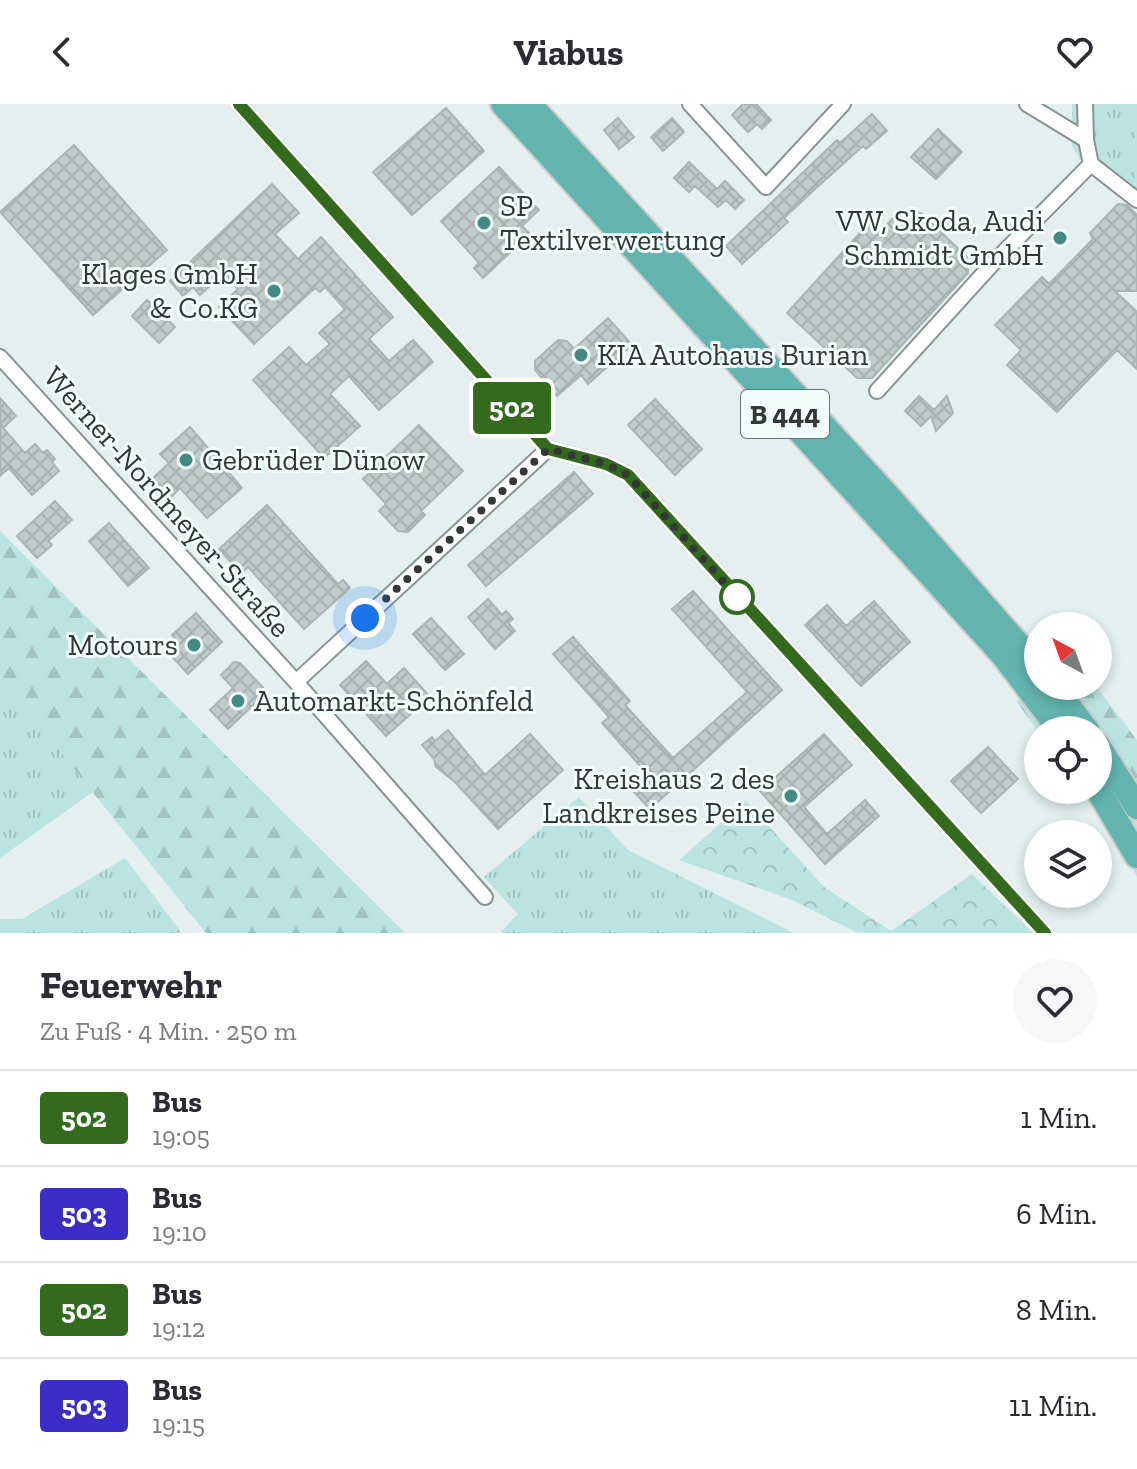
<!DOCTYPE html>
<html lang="de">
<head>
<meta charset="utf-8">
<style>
  body { margin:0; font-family:"Zilla Slab",serif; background:#f7f7f7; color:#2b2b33; height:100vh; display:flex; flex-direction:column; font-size:30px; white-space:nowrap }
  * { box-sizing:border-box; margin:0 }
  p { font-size:26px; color:#7c7c81 }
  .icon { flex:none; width:44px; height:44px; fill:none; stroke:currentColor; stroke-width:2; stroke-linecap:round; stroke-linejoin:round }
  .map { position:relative; height:829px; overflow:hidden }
  .drawer { display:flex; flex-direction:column; background:#fff; flex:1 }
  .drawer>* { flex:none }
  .badge { padding:0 16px; border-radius:6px; font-size:28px; line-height:52px }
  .needle { width:52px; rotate:319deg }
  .tools { position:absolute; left:1024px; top:508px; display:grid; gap:16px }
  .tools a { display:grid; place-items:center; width:88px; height:88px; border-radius:50%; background:#fff; box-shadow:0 4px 12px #0003; font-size:40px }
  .you { position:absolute; width:40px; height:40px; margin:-20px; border:6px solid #fff; border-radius:50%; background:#1a73e8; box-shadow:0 0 0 12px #1a73e833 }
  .map>.badge { position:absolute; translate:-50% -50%; box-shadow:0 0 0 4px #fff }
  .round { display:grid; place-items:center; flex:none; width:84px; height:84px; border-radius:42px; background:#f7f7f7 }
  .headline { display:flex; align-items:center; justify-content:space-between; height:136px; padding:0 40px }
  h1 { font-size:38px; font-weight:700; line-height:60px }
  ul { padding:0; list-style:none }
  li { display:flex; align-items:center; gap:24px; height:96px; padding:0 40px; border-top:2px solid #e1e1e2 }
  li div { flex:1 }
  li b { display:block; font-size:30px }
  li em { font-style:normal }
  li .badge { min-width:88px; font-weight:700; text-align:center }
  header { display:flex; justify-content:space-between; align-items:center; height:104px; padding:0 40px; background:#fff; font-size:36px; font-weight:700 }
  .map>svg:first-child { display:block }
</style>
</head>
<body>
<header><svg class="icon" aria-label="back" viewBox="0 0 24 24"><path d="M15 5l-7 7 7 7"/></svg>Viabus<svg class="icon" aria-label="heart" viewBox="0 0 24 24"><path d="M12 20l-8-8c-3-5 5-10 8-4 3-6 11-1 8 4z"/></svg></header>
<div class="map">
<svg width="1137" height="829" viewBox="0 0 1137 829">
  <defs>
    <pattern id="grass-tufts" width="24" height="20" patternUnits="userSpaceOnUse" patternTransform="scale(2)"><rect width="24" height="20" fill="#bbe3e0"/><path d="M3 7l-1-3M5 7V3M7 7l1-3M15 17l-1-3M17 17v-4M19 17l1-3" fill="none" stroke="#a1c4c1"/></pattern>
    <pattern id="forest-firs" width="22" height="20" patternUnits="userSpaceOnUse" patternTransform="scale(2)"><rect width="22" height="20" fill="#bbe3e0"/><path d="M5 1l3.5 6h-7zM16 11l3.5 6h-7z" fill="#a1c4c1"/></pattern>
    <pattern id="park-crowns" width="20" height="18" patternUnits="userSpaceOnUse" patternTransform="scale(2)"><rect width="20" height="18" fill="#bbe3e0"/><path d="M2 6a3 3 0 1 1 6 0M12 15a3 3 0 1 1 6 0" fill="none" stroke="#a1c4c1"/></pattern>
    <pattern id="building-cross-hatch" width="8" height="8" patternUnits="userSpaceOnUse" patternTransform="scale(2)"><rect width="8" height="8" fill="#c0cccb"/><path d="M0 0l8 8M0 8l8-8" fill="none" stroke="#a5b0af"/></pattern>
  </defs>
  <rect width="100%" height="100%" fill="#e3f0ef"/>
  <path fill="url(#grass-tufts)" d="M1072 0H1137V106L1082 59 1072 42Z
    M0 573 94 687 0 754Z
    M579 693 628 746 794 829H500L518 810 484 773Z
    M125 754 182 829H0V815H22Z"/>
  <path fill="url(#forest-firs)" d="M0 427 405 829H206L0 573Z
    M1042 582H1096L1137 636V773L1123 742 1082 686H1098V626L1038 627 1016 597Z"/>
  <path fill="url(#park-crowns)" d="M746 697 824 783 891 827 972 770 1033 829H858L792 796 679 756Z"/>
  <path fill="url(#building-cross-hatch)" stroke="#a9b5b4" stroke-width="2" d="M743 0H756L771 16 762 25 757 20 748 28 732 11Z
    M446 4 484 47 412 111 373 68Z
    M872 10 887 27 866 45 863 42 814 86 784 114 788 118 742 160 726 142 837 36 840 39Z
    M618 14 634 33 619 45 604 26Z
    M672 14 684 28 663 47 651 33Z
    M938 25 962 48 936 75 911 53Z
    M74 41 167 146 93 211 0 108Z
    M689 58 717 85 725 77 744 96 735 105 726 96 718 103 695 82 689 88 674 74Z
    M499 63 539 106 522 122 530 130 483 174 474 164 479 159 441 117Z
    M272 80 299 109 275 130 298 155 321 133 393 213 369 235 389 257 413 236 433 258 379 306 349 272 330 290 360 322 324 354 253 276 289 243 306 261 330 240 319 229 345 205 325 183 320 188 315 184 254 240 219 203 238 185 224 169 200 191 193 183 183 192 170 177Z
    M1118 100 1127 101 1137 111V187H1115L1137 208V265L1117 246 1057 308 1007 261 1021 246 995 221 1042 173 1049 180 1093 135 1090 129Z
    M921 109 967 153 968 169 872 274H857L787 209 868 120 879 129 897 110Z
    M147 196 175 223 159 239 132 212Z
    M608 214 632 241 588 280 581 271 557 292 535 266V257L558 236 567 237 574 245Z
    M919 292 934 306 947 292 953 309 936 327 931 312 921 322 905 307Z
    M0 294 16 312 3 324 25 349 35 340 43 349 47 346 55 355 52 358 59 367 32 391 9 364 0 372Z
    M655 295 702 345 675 371 628 321Z
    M419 321 463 367 421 407 425 411 408 428 398 427 379 407 386 400 363 375Z
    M190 323 242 384 207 414 180 384 171 393 153 374 169 359 160 350Z
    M574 368 593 390 486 482 468 461Z
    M55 397 72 416 48 437 52 441 37 454 17 432Z
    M267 401 338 480 343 476 350 484 304 525 248 463 241 470 219 445Z
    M109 419 149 464 128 482 89 437Z
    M693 487 782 586 650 705 633 687 649 672 602 619 609 613 553 550 573 533 630 597 625 601 673 654 747 588 672 505Z
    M488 495 502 511 506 507 513 515 508 519 515 527 495 545 468 513Z
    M874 497 910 538 861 582 805 521 827 501 846 522Z
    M196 509 222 538 188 570 165 545 175 535 172 531Z
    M431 514 464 550 445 566 413 530Z
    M366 557 387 580 404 564 430 593 386 632 340 581Z
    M234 558 240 559 267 588 228 625 210 606 233 584 221 571Z
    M448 626 485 671 530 630 563 666 498 725 455 678 436 663 434 655 422 641 432 633 435 637Z
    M824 630 852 661 804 703 827 730 865 696 879 712 825 760 760 687Z
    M988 643 1018 675 981 709 951 677Z"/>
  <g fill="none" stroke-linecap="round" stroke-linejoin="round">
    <defs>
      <path id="minor" d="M239 0 548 345 606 360 628 371 1045 829
        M690 0 766 83 843 0
        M1027 0 1086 36
        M1091 60 1137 96
        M0 253 296 578 485 793
        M877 287 995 157 1091 60 1086 36 1085 0
        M296 578 548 345"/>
      <path id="trunk" d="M503 0 1003 551 1060 626
        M529 0 888 392 1038 563
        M1053 582 1087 626
        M1098 642 1137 703
        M1098 686 1137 752"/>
    </defs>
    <use href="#minor" stroke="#879291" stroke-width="18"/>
    <use href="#trunk" stroke="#cacbcb" stroke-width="28"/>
    <use href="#minor" stroke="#fff" stroke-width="14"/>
    <use href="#trunk" stroke="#63b4af" stroke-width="24"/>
  </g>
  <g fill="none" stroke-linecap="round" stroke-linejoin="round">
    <defs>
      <path id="line" d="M239 0 548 345 606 360 628 371 1045 829"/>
    </defs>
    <use href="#line" stroke="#fff" stroke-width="18"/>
    <use href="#line" stroke="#336a1d" stroke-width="12"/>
    <path stroke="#333837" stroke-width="8" stroke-dasharray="0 14.4" d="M365 514 548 345 606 360 628 371 737 493"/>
  </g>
  <g fill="#428984" stroke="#f0fefc" stroke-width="3">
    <circle cx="484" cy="119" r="8"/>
    <circle cx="1060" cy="134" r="8"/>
    <circle cx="274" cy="187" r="8"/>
    <circle cx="581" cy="251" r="8"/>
    <circle cx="186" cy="356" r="8"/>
    <circle cx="194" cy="541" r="8"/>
    <circle cx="238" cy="597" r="8"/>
    <circle cx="791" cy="692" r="8"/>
  </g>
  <circle fill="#fff" stroke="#336a1d" stroke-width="4" cx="737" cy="493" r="16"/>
  <g text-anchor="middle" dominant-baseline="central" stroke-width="6" stroke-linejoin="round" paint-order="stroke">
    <rect fill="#f0fefc" stroke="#6c7372" stroke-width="2" x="741" y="286" width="88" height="48" rx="6"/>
    <g font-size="28" font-weight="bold" fill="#333837">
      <text x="785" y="310">B 444</text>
    </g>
    <g font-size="30" fill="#333837" stroke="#f0fefc" text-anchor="start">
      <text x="500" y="102">SP<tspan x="500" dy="34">Textilverwertung</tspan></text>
      <text x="1044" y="117" text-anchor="end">VW, Skoda, Audi<tspan x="1044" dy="34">Schmidt GmbH</tspan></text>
      <text x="258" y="170" text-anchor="end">Klages GmbH<tspan x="258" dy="34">&amp; Co.KG</tspan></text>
      <text x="597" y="251">KIA Autohaus Burian</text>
      <text x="202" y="356">Gebrüder Dünow</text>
      <text x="178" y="541" text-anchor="end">Motours</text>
      <text x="254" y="597">Automarkt-Schönfeld</text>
      <text x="775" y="675" text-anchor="end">Kreishaus 2 des<tspan x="775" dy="34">Landkreises Peine</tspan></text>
    </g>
    <g font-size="30" fill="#333837" stroke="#f0fefc">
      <text transform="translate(167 398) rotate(48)">Werner-Nordmeyer-Straße</text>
    </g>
  </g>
</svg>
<div class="tools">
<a><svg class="needle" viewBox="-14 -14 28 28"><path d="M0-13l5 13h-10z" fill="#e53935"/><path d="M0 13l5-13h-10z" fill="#7c7c81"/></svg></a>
<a><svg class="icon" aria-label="locate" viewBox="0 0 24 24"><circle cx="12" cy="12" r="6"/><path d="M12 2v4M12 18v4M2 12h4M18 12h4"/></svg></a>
<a><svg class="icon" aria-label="layers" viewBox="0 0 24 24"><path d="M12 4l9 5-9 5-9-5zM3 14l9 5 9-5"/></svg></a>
</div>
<div class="you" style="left:365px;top:514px"></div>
<b class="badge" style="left:512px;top:304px;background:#336a1d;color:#fff">502</b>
</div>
<section class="drawer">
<div class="headline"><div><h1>Feuerwehr</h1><p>Zu Fuß · 4 Min. · 250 m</p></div><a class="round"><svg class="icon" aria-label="heart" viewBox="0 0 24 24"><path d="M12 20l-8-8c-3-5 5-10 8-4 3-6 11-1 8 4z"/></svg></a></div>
<ul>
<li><span class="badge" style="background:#336a1d;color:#fff">502</span><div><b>Bus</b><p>19:05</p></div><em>1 Min.</em></li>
<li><span class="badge" style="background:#3c2cc7;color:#fff">503</span><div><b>Bus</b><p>19:10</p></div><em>6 Min.</em></li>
<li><span class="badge" style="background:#336a1d;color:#fff">502</span><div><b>Bus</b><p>19:12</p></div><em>8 Min.</em></li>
<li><span class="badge" style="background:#3c2cc7;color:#fff">503</span><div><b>Bus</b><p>19:15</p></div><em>11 Min.</em></li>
</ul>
</section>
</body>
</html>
